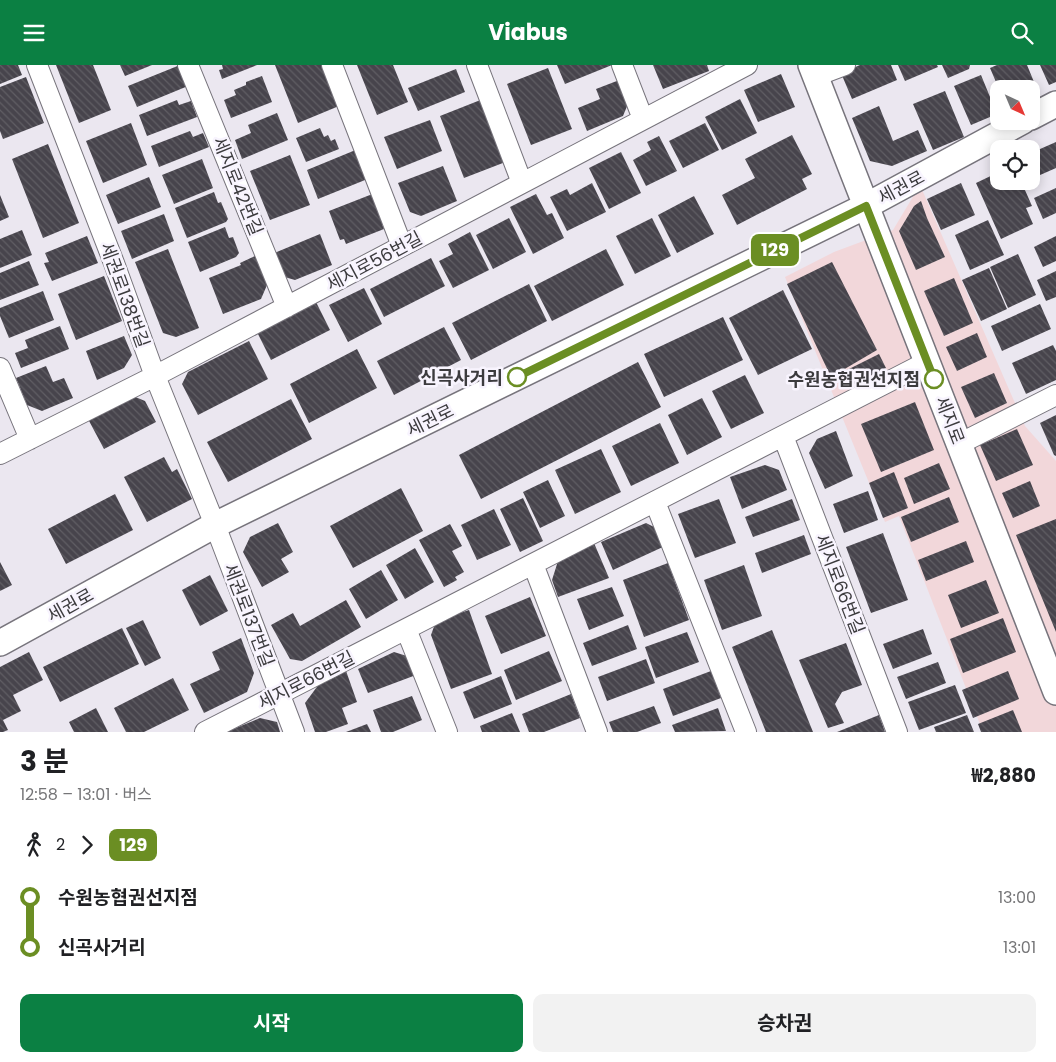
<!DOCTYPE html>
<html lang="ko">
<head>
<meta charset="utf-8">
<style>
  body { margin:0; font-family:Poppins,"Noto Sans KR",sans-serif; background:#f2f2f2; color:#202124; height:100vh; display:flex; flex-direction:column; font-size:19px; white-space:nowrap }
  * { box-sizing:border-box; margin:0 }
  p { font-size:16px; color:#757577 }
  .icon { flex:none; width:28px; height:28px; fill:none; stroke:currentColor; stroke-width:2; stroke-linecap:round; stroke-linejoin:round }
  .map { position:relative; height:667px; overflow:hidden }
  .drawer { display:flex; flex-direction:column; background:#fff; flex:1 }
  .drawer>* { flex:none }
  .badge { padding:0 10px; border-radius:8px; font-size:18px; line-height:32px }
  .needle { width:32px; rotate:136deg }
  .buttons { position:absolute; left:990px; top:15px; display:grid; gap:10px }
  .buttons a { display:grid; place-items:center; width:50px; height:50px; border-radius:10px; background:#fff; box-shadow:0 2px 12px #0003; font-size:25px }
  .map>.badge { position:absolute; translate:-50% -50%; box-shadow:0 0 0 2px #fff }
  .legs { display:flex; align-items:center; gap:8px; height:55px; padding:0 20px; font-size:16px }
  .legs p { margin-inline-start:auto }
  .headline { display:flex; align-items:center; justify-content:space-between; height:85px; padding:0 20px }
  h1 { font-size:28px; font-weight:700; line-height:38px }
  .cta { display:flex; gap:10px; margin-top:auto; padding:10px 20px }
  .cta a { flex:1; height:58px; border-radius:10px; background:#0b8043; color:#fff; font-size:20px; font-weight:700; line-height:58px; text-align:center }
  .cta a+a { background:#f2f2f2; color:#202124 }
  ul { padding:0 20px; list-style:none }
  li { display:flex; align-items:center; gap:18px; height:50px; font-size:19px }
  li i { display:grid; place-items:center; width:8px; height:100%; margin:0 6px; background:currentColor }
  li i::after { content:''; width:12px; height:12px; margin:-6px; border:4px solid; border-radius:50%; background:#fff }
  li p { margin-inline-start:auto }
  li:first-child i { background:linear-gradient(#0000 50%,currentColor 0) }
  li:last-child i { background:linear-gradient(currentColor 50%,#0000 0) }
  header { display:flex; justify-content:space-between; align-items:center; height:65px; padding:0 20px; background:#0b8043; color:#fff; font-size:22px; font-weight:700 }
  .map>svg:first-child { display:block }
</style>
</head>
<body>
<header><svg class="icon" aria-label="menu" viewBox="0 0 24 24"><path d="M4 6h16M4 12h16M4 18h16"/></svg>Viabus<svg class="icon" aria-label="search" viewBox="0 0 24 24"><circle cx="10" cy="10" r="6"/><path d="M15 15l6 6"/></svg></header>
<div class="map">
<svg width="1056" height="667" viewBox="0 0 1056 667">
  <defs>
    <pattern id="building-back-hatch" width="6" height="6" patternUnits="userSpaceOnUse" patternTransform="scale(1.25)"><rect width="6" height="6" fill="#47444c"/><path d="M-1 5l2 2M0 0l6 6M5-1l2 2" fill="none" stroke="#605e64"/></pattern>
  </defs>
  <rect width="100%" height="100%" fill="#ebe7f0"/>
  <path fill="#f2d7da" d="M920 120 1025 361 1056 396V667H983L899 451 885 457 785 212 834 187 893 165Z"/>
  <path fill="url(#building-back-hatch)" d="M0 0H18L22 10 0 19Z
    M56 0H93L111 45 79 58Z
    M120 0H152L125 11Z
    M180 0 188 21 137 42 128 21Z
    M222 0H257L222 14 219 5 223 4Z
    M275 0H323L339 41 298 58Z
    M357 0H393L408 37 377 50Z
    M557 0H612L565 19Z
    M653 0H707L709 6 663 24Z
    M860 0H891L897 15 852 34 841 8Z
    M898 0H937L938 2 905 16Z
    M942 0H970L969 4 948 13Z
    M997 0H1027L1039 29 1031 32V24H999L990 3Z
    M1040 0H1056V17L1049 20Z
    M548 3 572 64 531 80 507 19Z
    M456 4 465 27 418 46 408 23Z
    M781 9 795 42 758 57 744 25Z
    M981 10 997 49 971 60 954 21Z
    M262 11 272 37 231 53 224 35 236 30 234 25 246 20V17Z
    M26 12 44 58 3 74 0 66V22Z
    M622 14 630 34 623 51 587 66 578 43 600 34 596 24Z
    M945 26 964 72 933 85 913 39Z
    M483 34 508 96 464 113 440 51Z
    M740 34 757 68 722 85 705 52Z
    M177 35 179 40 191 36 197 52 147 71 139 50Z
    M879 41 893 76 918 65 927 86 892 101 870 96 852 53Z
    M277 48 288 75 242 94 235 75 251 68 248 60Z
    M430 55 442 86 397 104 384 72Z
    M131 58 147 100 103 118 86 76Z
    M705 58 719 85 683 103 669 76Z
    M320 63 324 72 328 70 331 76 335 74 339 84 306 97 296 73Z
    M190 66 193 72 203 68 209 82 159 102 151 81Z
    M792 70 812 109 802 114 807 124 737 160 722 130 755 113 745 94Z
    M659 71 677 106 646 121 633 95 651 85 647 77Z
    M1056 77V103L1031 114V88Z
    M48 79 79 158 43 173 12 94Z
    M358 84 370 113 318 134 307 105Z
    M621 87 641 128 609 144 589 103Z
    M290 90 310 140 270 155 250 106Z
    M202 94 213 123 174 139 162 110Z
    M443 101 457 136 421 151 410 147 398 118Z
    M999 107V116H1013L1014 118 1021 116 1032 141 1026 143 1033 159 1001 174 976 118Z
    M149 112 161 142 118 159 106 130Z
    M592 118 606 147 567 166 550 132 567 124 570 130Z
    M961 118 975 150 941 165 927 134Z
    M1056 123V148L1043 154 1034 133Z
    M214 127 218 138 221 137 228 154 226 157 187 173 175 143Z
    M375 128 387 157 382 159 384 164 346 179 344 174 340 175 329 146Z
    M536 129 547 150 552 148 564 173 533 189 510 142Z
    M0 130 9 152 0 156Z
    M694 131 714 169 677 188 658 150Z
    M921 136 927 153 945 192 916 205 899 166 914 141Z
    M164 149 174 176 132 194 121 166Z
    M509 153 526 187 493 204 476 170Z
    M652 153 671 191 635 209 616 171Z
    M988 155 1004 190 970 205 955 170Z
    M225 162 229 173 233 172 239 188 236 192 200 207 188 177Z
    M22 165 32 190 0 203V174Z
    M470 167 489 205 453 223 439 196 453 189 448 179Z
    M320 169 332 200 295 215 281 211 272 189Z
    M87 171 98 198 52 216 44 198 49 197 45 188Z
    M1056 171V196L1043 202 1034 182Z
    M168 184 199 263 176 272 163 268 135 197Z
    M606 184 624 220 552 256 534 221Z
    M1018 189 1036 230 1008 243 990 202Z
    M255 191 267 220 261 234 223 249 209 213 241 200 240 198Z
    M431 193 445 221 384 252 370 224Z
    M29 196 39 220 0 235V208Z
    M832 197 877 285 831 312 787 219Z
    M989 203 1007 244 981 256 962 215Z
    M1056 206V232L1046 236 1037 215Z
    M104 211 122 256 76 275 58 229Z
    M954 213 973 258 944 271 924 226Z
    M529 219 547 256 471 295 452 258Z
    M364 223 382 259 348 277 329 240Z
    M783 225 812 284 758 310 729 253Z
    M43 226 54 255 9 273 0 251V243Z
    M316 237 330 265 271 295 257 267Z
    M1040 239 1051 264 1002 286 991 261Z
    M723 252 743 295 664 332 644 289Z
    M60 261 69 284 21 303 15 288 28 283 25 275Z
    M444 262 461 295 394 330 377 296Z
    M977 268 987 292 957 306 946 282Z
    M124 271 132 290 124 303 97 315 86 286Z
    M249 276 268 314 198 350 182 319 188 307Z
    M1053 280 1056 286V315L1026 329 1012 298Z
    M357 284 377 323 309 358 290 319Z
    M879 289 886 303 854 319 847 305Z
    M638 297 661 342 481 434 459 390Z
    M46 301 53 317 64 313 73 333 42 346 27 340 16 313Z
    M994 308 1007 338 975 353 961 322Z
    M745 310 764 348 731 364 712 326Z
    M133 331 145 336 156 357 104 384 88 354Z
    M702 333 722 372 687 390 668 350Z
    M291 334 312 374 228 417 207 377Z
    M915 337 934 385 881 407 861 359Z
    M1056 350V391L1054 390 1040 358Z
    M660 358 679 398 631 421 612 381Z
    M1017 364 1033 400 996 416 980 380Z
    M836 366 853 411 825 424 809 388 817 374Z
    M601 384 621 427 575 449 555 405Z
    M164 392 172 407 177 404 192 434 147 457 124 412Z
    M939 398 950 424 914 439 904 413Z
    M765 400 779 405 787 425 742 444 730 412Z
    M894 407 908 443 883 453 869 418Z
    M548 415 565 451 540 463 523 427Z
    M1030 416 1040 441 1013 453 1002 428Z
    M401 423 423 466 353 503 330 461Z
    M868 426 878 455 844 468 833 439Z
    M115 429 133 465 66 499 48 464Z
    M949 432 959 457 911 477 901 452Z
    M523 433 543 476 520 487 500 444Z
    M719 434 736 478 695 493 678 449Z
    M792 434 800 455 753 472 745 452Z
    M494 444 511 480 477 495 461 460Z
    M1056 454V567L1016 470Z
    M278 458 293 487 281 494 289 507 262 522 243 487 250 472Z
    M646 458 658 464 665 481 613 505 601 477Z
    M450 459 462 481 452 486 464 507 455 512 457 515 444 522 419 475Z
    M883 468 908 535 871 548 846 482Z
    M804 470 811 489 762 508 755 488Z
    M966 476 974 497 926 516 918 495Z
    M594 478 609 513 558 532 552 515 558 496Z
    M415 483 434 517 405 534 386 500Z
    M0 497 12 520 0 526Z
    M668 498 689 555 644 572 623 515Z
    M744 500 762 551 722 565 704 515Z
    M381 505 398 535 366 554 349 524Z
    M210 510 228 546 200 561 182 525Z
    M986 515 999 548 961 563 948 530Z
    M612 522 624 551 589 565 577 534Z
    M530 532 546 571 501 589 485 551Z
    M346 535 361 562 302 596 290 594 271 560 293 548 300 561Z
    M469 545 492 609 451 624 431 570 436 556Z
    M1003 553 1016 587 963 608 950 574Z
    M143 555 161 593 145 601 126 563Z
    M628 560 637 584 592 601 583 578Z
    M122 563 139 599 60 637 43 602Z
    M923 564 932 589 893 604 883 579Z
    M772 565 813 667H766L732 582Z
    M687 567 699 597 656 613 645 582Z
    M241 573 254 608 247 627 204 648 190 619 220 605 212 587Z
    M846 578 862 620 842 627 835 639 844 658 828 663 799 595Z
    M549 586 562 616 516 635 504 605Z
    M29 587 43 615 13 630 21 646 3 655 8 665 3 667H0V602Z
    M394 587 410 592 416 610 368 628 358 604Z
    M646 594 655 618 607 636 598 612Z
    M938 597 946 618 906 634 897 612Z
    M345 603 357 637 342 643 348 659 326 667H315L305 638 325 611Z
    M711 606 721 633 673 651 663 624Z
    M1008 606 1019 634 973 653 962 625Z
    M501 611 512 639 474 654 463 627Z
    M173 613 189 645 144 667H126L114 643Z
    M955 620 966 648 919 665 908 637Z
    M571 629 580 653 544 667H529L522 649Z
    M412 631 422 655 393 667H381L373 645Z
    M654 641 661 658 637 667H613L609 657Z
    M96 643 108 667H74L69 657Z
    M718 643 726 666 675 667 672 660Z
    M1013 645 1022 667H981L978 659Z
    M512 648 520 667H482L480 661Z
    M879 650 885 667H837Z
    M967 650 974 667H936L934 662Z
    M260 653 277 657 280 667H226Z
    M367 659 371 667H346Z"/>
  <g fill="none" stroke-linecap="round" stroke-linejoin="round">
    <defs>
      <path id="minor" d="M37 0 114 198 155 311 215 460 294 667
        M188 0 287 242
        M332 0 402 181
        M477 0 522 118
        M622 0 643 54
        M816 11 845 0
        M0 303 30 374
        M783 371 897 667
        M959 379 1056 330
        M0 389 155 311 747 0
        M655 437 746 667
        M533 499 597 667
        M406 564 447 667
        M205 667 927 297"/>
      <path id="tertiary" d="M811 0 1056 627
        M1031 52 1056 39
        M0 578 215 460 866 141 1023 56"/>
    </defs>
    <use href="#minor" stroke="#77747c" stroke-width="22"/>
    <use href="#tertiary" stroke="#77747c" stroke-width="28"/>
    <use href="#minor" stroke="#fff" stroke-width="20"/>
    <use href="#tertiary" stroke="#fff" stroke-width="25"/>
  </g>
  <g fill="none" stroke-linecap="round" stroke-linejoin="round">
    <defs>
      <path id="line-1" d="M517 312 866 141 934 314"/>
    </defs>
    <use href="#line-1" stroke="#fff" stroke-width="11"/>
    <use href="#line-1" stroke="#6b8e23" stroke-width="8"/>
  </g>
  <g fill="#fff" stroke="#6b8e23" stroke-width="2.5">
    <circle cx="517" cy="312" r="9"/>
    <circle cx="934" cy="314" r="9"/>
  </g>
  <g text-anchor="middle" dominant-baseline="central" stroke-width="5" stroke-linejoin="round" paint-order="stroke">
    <g font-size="18" fill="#3c3b3e" stroke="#f8f4fe">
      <text transform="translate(238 121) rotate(68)">세지로42번길</text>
      <text transform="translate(901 122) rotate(-28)">세권로</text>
      <text transform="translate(374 196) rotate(-28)">세지로56번길</text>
      <text transform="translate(125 230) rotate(70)">세권로138번길</text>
      <text transform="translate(430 355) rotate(-26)">세권로</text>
      <text transform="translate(950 355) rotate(69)">세지로</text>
      <text transform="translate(840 519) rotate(69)">세지로66번길</text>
      <text transform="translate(70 540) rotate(-29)">세권로</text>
      <text transform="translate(249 550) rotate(69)">세권로137번길</text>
      <text transform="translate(306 615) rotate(-27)">세지로66번길</text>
    </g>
    <g font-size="18" font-weight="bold" fill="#3c3b3e" stroke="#f8f4fe" text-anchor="end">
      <text x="503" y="312">신곡사거리</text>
      <text x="920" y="314">수원농협권선지점</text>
    </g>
  </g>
</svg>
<div class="buttons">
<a><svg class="needle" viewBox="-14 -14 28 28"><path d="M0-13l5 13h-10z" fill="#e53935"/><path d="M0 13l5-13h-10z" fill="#757577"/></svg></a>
<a><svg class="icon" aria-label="locate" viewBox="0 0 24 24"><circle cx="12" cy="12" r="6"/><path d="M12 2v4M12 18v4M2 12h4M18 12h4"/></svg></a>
</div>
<b class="badge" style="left:775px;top:185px;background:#6b8e23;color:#fff">129</b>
</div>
<section class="drawer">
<div class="headline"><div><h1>3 분</h1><p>12:58 – 13:01 · 버스</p></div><b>₩2,880</b></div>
<div class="legs"><svg class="icon" aria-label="walk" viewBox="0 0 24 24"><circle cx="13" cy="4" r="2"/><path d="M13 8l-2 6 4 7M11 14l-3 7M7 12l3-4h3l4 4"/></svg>2<svg class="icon" aria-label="forward" viewBox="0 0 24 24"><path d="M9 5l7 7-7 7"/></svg><b class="badge" style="background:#6b8e23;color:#fff">129</b></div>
<ul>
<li><i style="color:#6b8e23"></i><b>수원농협권선지점</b><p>13:00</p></li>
<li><i style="color:#6b8e23"></i><b>신곡사거리</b><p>13:01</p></li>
</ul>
<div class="cta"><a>시작</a><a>승차권</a></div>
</section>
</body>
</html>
